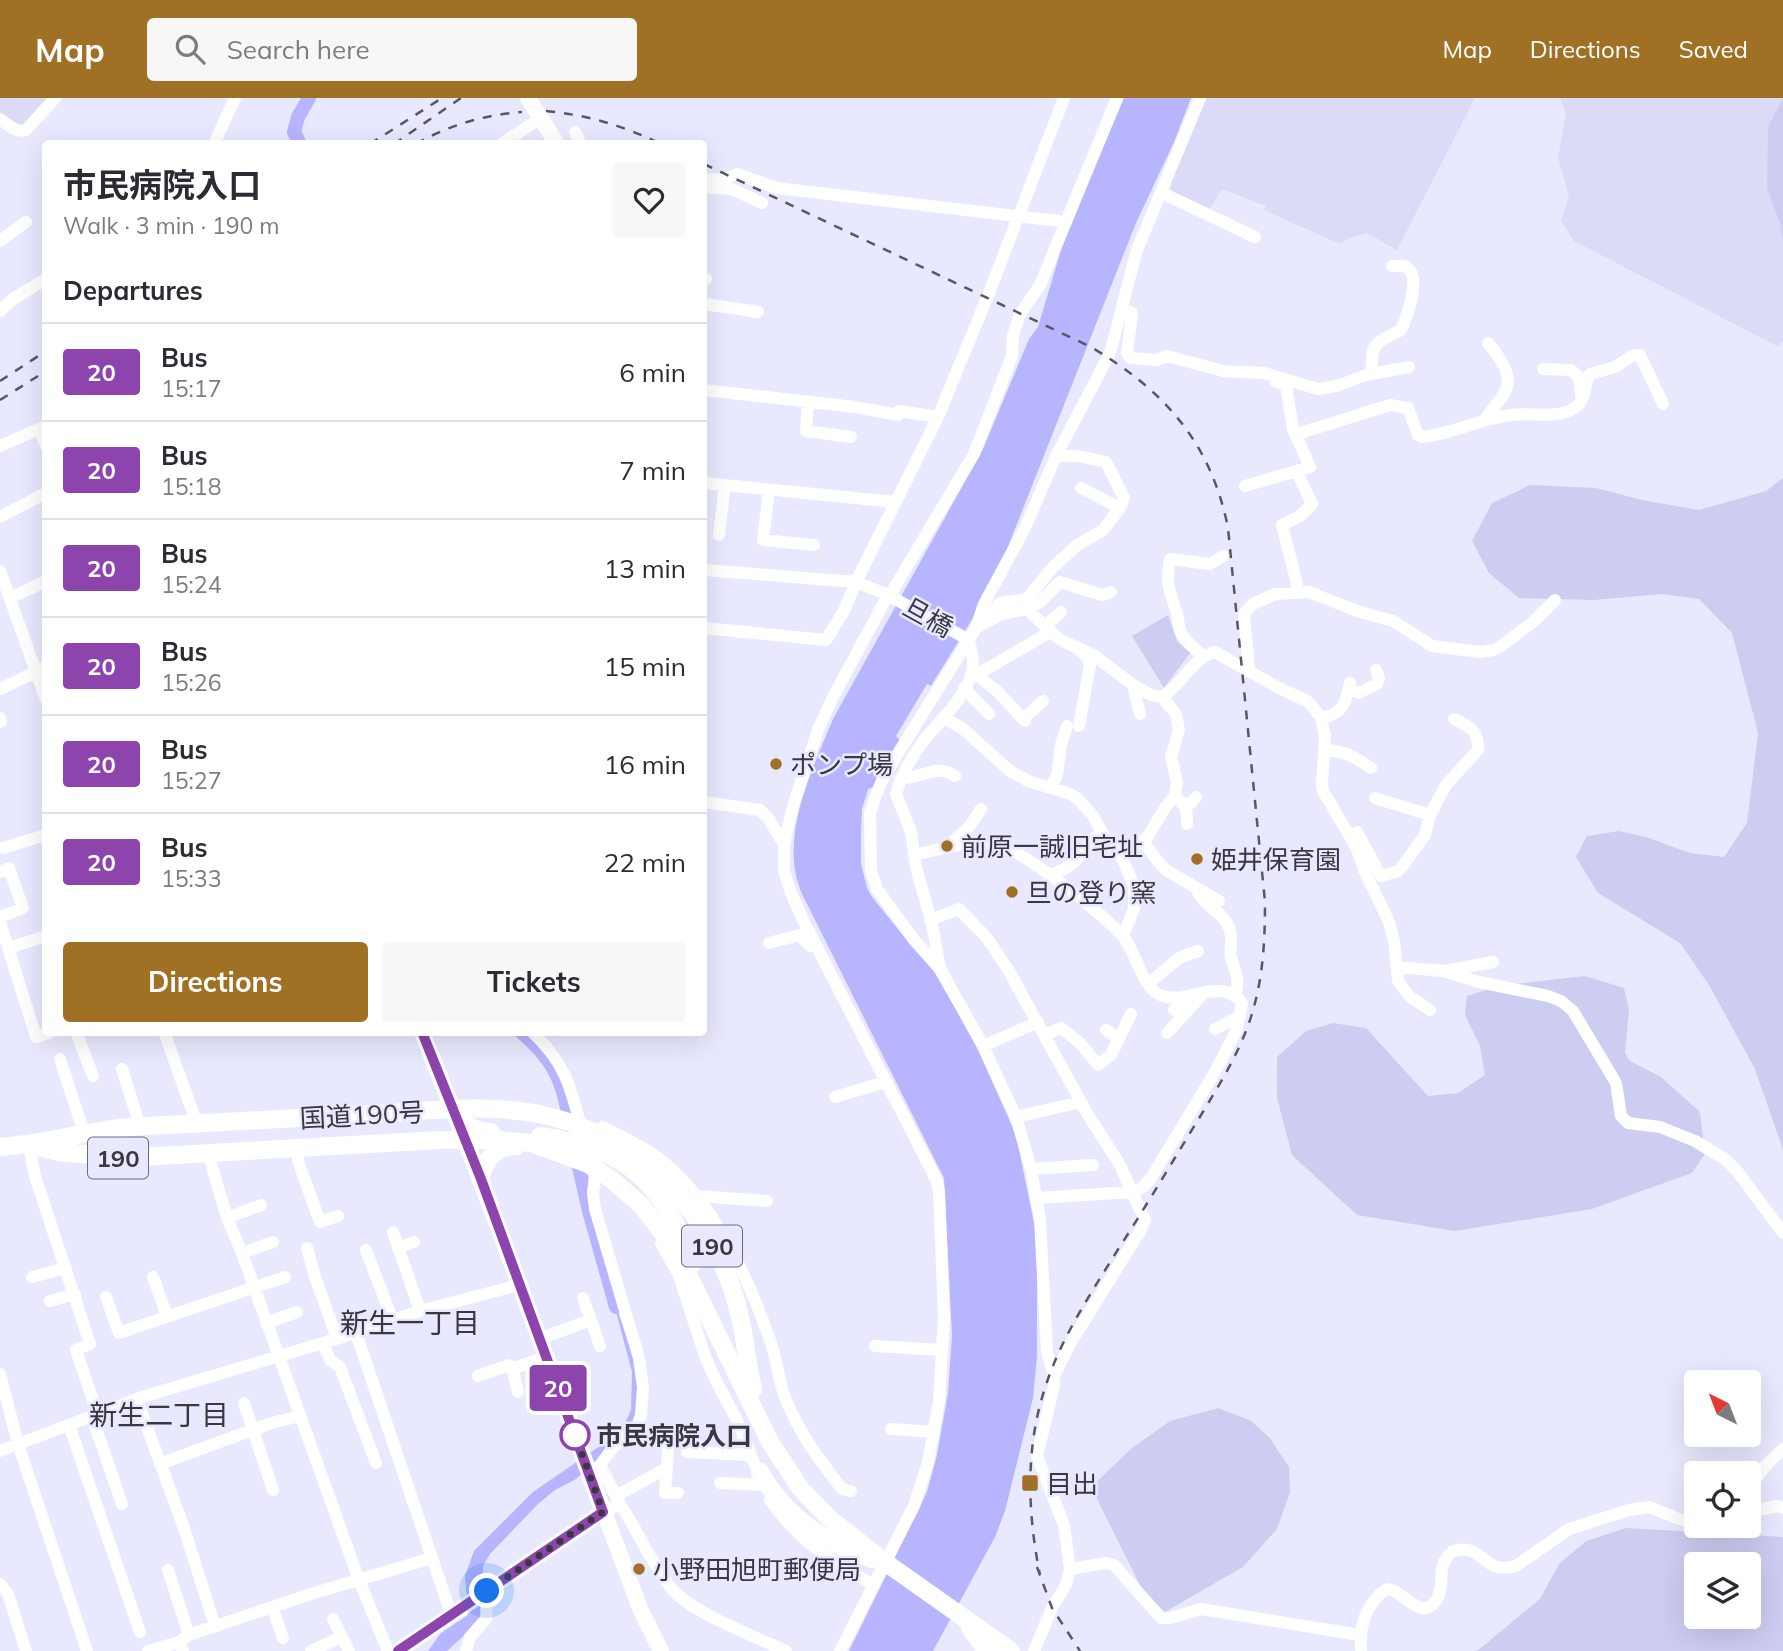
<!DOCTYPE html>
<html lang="en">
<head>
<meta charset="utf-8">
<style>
  body { margin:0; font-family:Mulish,"Noto Sans JP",sans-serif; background:#f7f7f7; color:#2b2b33; height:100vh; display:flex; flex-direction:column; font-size:26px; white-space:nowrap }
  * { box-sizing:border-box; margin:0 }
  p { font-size:23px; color:#7c7c81 }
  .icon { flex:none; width:38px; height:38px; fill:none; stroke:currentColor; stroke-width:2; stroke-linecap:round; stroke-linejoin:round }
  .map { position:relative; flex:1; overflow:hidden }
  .panel { position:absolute; left:42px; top:42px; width:665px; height:896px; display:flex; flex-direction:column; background:#fff; border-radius:7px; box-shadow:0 7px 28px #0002 }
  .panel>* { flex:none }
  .badge { padding:0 14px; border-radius:5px; font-size:24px; line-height:46px }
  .needle { width:46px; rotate:318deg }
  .fabs { position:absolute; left:1684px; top:1272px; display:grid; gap:14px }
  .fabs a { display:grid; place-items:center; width:77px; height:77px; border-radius:7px; background:#fff; box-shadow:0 7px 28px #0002; font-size:35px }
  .you { position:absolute; width:35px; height:35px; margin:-18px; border:5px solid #fff; border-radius:50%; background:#1a73e8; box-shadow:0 0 0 10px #1a73e833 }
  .map>.badge { position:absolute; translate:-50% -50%; box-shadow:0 0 0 4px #fff }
  h2 { padding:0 21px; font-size:26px; line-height:63px }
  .round { display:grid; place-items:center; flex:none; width:74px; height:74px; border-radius:7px; background:#f7f7f7 }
  .summary { display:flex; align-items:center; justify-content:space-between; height:119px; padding:0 21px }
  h1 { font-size:33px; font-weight:700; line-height:52px }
  .button { display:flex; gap:14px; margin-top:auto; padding:14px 21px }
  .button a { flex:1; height:80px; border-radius:7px; background:#a07124; color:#fff; font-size:28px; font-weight:700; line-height:80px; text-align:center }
  .button a+a { background:#f7f7f7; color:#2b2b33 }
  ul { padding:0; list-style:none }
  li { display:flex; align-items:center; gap:21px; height:98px; padding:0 21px; border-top:2px solid #e1e1e2 }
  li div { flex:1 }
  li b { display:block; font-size:26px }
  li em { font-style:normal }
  li .badge { min-width:77px; font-weight:700; text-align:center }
  header { display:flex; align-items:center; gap:42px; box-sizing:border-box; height:98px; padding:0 35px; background:#a07124; color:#fff }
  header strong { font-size:33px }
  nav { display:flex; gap:38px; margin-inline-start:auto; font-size:24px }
  .search { width:490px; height:63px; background:#f7f7f7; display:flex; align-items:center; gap:18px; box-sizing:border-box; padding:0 24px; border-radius:7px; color:#7c7c81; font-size:26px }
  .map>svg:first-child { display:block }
</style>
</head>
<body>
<header>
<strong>Map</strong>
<div class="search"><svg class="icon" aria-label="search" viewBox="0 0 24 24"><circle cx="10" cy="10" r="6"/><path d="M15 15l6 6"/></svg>Search here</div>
<nav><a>Map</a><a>Directions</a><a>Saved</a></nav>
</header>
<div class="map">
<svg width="1783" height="1553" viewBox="0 0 1783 1553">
  <rect width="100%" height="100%" fill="#e8e9fe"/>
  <path fill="#dbdbf8" d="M0 0H50L23 31 0 18Z
    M1206 0H1475L1397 152 1367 135 1349 140 1340 146 1264 112 1266 108 1222 91 1209 112 1173 95 1170 86Z
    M1560 0H1783V244L1777 248 1574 143 1561 123 1569 98 1558 60 1566 16Z"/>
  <path fill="#cdcdf2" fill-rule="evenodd" d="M1783 0V145L1780 125 1767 91 1768 29Z
    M1783 380V1052L1755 971 1709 887 1680 845 1598 795 1576 759 1587 738 1619 733 1646 739 1690 755 1724 759 1747 725 1758 635 1732 535 1699 501 1662 496 1594 502 1519 500 1489 475 1472 443 1492 405 1530 387 1596 390 1642 402 1699 412 1766 393Z
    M1168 517 1177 543 1190 555 1164 590 1132 538Z
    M1585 878 1624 890 1629 912 1625 955 1630 963 1661 979 1700 1014 1705 1056 1692 1075 1592 1111 1455 1133 1357 1117 1292 1057 1277 1000V959L1306 933 1333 925 1366 930 1428 998 1458 995 1485 977 1480 948 1465 917 1467 898 1497 888Z
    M1218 1310 1250 1322 1269 1339 1289 1369 1290 1394 1277 1431 1243 1469 1165 1514 1145 1497 1091 1389 1132 1350 1170 1323Z
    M1626 1430 1783 1439V1553H1477L1540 1501 1559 1466 1586 1443ZM1748 1466V1519H1696V1466Z"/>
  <path fill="#b7b5fe" d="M1124 0H1191L1174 44 1136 125 992 489 931 588 927 586 896 638 900 642 874 689 868 691 862 711 861 735V766L867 790 872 799 910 846 933 872 970 934 1016 1037 1037 1140V1259L1033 1300 1005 1413 995 1439 933 1553H849L927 1394 937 1357 948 1295 952 1237 944 1080 802 796C778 740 811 675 833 621L983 351 1029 241 1038 229 1064 142Z
    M610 1191 639 1275 638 1319 599 1360 576 1381 555 1392 538 1406 490 1456 483 1468V1512L480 1523 447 1553H428L441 1535 468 1517 465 1478 474 1453 533 1394 613 1339 625 1325 631 1312 632 1274Z"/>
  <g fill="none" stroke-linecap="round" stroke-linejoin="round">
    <path stroke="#b7b5fe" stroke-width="14" d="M300 46 294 34 298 19 309 0
      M521 934C559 966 562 986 572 1032
      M576 1056 589 1113 616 1209"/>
    <path stroke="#fff" stroke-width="12" d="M0 21C8 27 16 35 26 32L55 0
      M575 34 581 46
      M214 46 235 0
      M501 46 541 20
      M704 82 724 81 737 76 777 90 1059 123
      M706 89 732 91 762 105
      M1162 95 1255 139
      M0 143 26 124
      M704 181H706
      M704 206 758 214
      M1122 212 1132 215 1127 255 1130 260 1156 262 1167 258 1223 273 1264 275 1318 291 1337 288 1366 277 1409 269
      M0 213 13 201 46 181
      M1543 271 1571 272 1579 279 1581 296
      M1372 276C1371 243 1374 246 1401 232 1407 219 1420 183 1409 171 1405 166 1398 168 1392 168
      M704 292 855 309 898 317 899 313 938 319
      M808 305 806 333 851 339
      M1485 322C1497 301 1516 294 1504 268 1499 259 1495 253 1488 245
      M39 331 46 348
      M1297 336 1390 307 1408 310 1418 337 1422 339C1453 336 1481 320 1512 317 1530 314 1554 321 1571 312 1589 303 1582 289 1590 276L1615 269 1632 258 1640 257 1663 306
      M0 348 46 328
      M1297 374 1312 406 1300 418 1282 427 1297 486V493
      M704 385 895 404
      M1245 388 1310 369 1293 331 1286 288 1276 284
      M1081 390 1120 410
      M769 392 763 442 814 447
      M0 419 46 395
      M719 437 725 387
      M704 472 856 484 888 497 969 542C970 549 973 557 973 564 974 593 940 622 924 642 913 657 901 678 896 696L911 734 916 769 932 826 940 871
      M0 473 46 602
      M10 500 46 483
      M1031 509 1027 501 1052 470 1076 448 1103 432 1120 410 1124 400 1106 364 1078 358H1056
      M1027 511 1059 541 1095 558 1133 587 1151 597 1162 599 1176 616 1179 632 1171 659 1177 684 1175 698 1166 708 1147 740 1120 758
      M984 523 1000 505 1027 501
      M1045 528 1061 514
      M704 530 826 542 844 513 856 484 938 319 989 195 1064 0
      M976 530 1002 516 1027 511 1040 504 1060 484 1102 497 1111 494
      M1203 558C1197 552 1188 546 1183 538 1178 530 1179 524 1177 516 1170 493 1165 487 1170 461L1210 466 1223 458
      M1249 572 1244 516 1253 506 1275 496 1309 494 1357 513 1393 523 1432 548 1480 554 1494 552 1501 548 1533 524 1555 502
      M972 573 997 593 1025 623
      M978 576 1050 534
      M1133 587 1140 616
      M964 590 989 616
      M0 591 46 569
      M1349 591 1359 595 1377 586 1379 580 1376 572
      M1162 599C1182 587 1192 560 1215 554L1277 589 1307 603 1313 609 1321 620 1325 638 1322 685 1323 693 1356 749 1365 774 1389 824 1394 843 1398 883 1410 899 1430 912
      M0 620 1 624
      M944 620 962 630 1010 673 1028 683 1070 696 1078 701 1093 718 1104 738 1123 762 1134 788V811L1123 838
      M1321 620C1344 615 1345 606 1350 585
      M1023 621 1043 603
      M1079 628 1090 567 1088 560 1080 553
      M1324 652C1348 654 1351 657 1371 670
      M903 680C922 680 938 665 955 678
      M1050 689 1057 678 1061 647 1067 628
      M1175 698C1185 708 1188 712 1187 726
      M1375 700 1430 717
      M704 704 760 712 768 720 784 746
      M1184 706 1191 705 1196 699
      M1357 734 1381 778 1398 773 1402 769 1425 737 1430 717 1446 687 1478 652C1478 631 1471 630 1454 621
      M1143 743 1159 765 1166 772 1219 803
      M3 750 46 737
      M949 750 955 742 970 728 981 711
      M914 757C940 752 968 741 995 746 1025 752 1099 814 1123 838 1135 853 1141 883 1155 894 1181 913 1219 875 1242 905L1237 931 1215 974 1151 1080 1143 1089 1133 1094 1037 1100
      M0 774 9 770 23 810 0 819
      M1048 777C1077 770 1080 754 1099 736L1104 738
      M1196 790C1204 811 1224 812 1230 832 1233 841 1229 850 1231 859 1234 871 1241 884 1235 896
      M930 822 959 811 987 840 1009 873 1088 1017 1119 1065 1141 1114
      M0 824 36 939 51 934
      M769 845 799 837 810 848
      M9 850 46 838
      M1397 869 1443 873 1479 884 1548 898 1561 903 1573 913 1616 985 1621 1018 1628 1025 1660 1029 1695 1043 1725 1061 1737 1073 1783 1135
      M1444 873 1493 864
      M1148 886 1179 860 1198 853
      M1174 912 1189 898
      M1215 931 1240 918
      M1106 932 1118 940
      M76 934 93 978
      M164 934 197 1026
      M532 934C565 965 570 987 581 1029
      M1167 935 1205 894
      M1045 937 1061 930 1080 945 1098 967 1111 957 1131 916
      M983 948 1038 924
      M60 961 84 1035
      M122 971 140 1028
      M835 999 885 984
      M1016 1019 1081 1004
      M595 1035 603 1029C619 1037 635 1045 650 1054 710 1094 748 1178 771 1245 777 1262 778 1280 784 1296 796 1331 820 1363 842 1391L851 1393
      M29 1047 35 1078 90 1246 76 1252 98 1317
      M299 1050 298 1063 320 1124 338 1118
      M208 1055 227 1120 242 1155 359 1482 388 1553
      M1031 1071 1093 1067
      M595 1078 593 1095 595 1111 639 1260 643 1290 641 1317 638 1326 612 1351 600 1367 620 1406
      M696 1098 767 1103
      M227 1120 261 1107
      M393 1134 420 1213
      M661 1145 678 1175 706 1261 719 1289 736 1320 761 1382
      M307 1150 316 1182 337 1240
      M398 1150 414 1144
      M366 1152 393 1223
      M242 1155 273 1144
      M32 1179 66 1170
      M153 1179 167 1218
      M106 1199 119 1235 285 1179
      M583 1200 600 1248
      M50 1203 75 1196
      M266 1225 297 1214
      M356 1235 451 1516
      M539 1241 591 1222
      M323 1245 330 1262 340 1269 376 1365
      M875 1248 942 1252
      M0 1276 18 1346 87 1553
      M478 1278 509 1267 515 1271
      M1054 1278 1070 1246 1142 1130 1145 1122 1144 1119
      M518 1294 513 1273 517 1269 546 1259
      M137 1302 183 1427 215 1528
      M244 1305 273 1392
      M92 1319 122 1406
      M69 1327 140 1534
      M891 1331 933 1334
      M651 1339 677 1341
      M669 1340 665 1395H678
      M0 1353 142 1299 356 1235 420 1213 519 1187
      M687 1354 750 1357
      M160 1366 271 1325 300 1318
      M720 1385 762 1387
      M616 1398 667 1370
      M770 1402C799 1443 830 1463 874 1487
      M1752 1413C1747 1383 1762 1370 1783 1351
      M1748 1414 1778 1408 1783 1410
      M1070 1471 1106 1465 1114 1467 1161 1520H1170L1201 1511 1360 1537
      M168 1472 189 1537
      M0 1486 8 1496 26 1553
      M272 1509 283 1540
      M333 1521 349 1553
      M148 1553 179 1544
      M183 1553 179 1544 189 1537 311 1496 432 1460
      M311 1553 341 1539
      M398 1553 603 1414 620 1406C638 1433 651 1465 671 1490 693 1516 755 1538 786 1553
      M466 1553 470 1539 486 1521 487 1493
      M840 1553 914 1408 928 1364 939 1303 944 1219 939 1093 936 1081 804 824 791 795 784 773V746L793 708 818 632 833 599 888 497 893 492 974 356 1012 258 1013 238 1019 218 1040 187 1117 0
      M1034 1553 1052 1510 1066 1487 1070 1471 1064 1427 1037 1358 1054 1288V1278L1047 1254 1040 1121 1031 1071 1016 1019 983 948 940 871 914 842 877 791 871 773 870 716 875 699 884 678 976 530 984 506 1025 430 1056 358 1110 255 1137 152 1200 0
      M1361 1553C1359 1529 1366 1504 1387 1491 1403 1492 1420 1523 1435 1504 1448 1487 1433 1469 1453 1453 1485 1444 1481 1478 1516 1468L1569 1431 1629 1412 1650 1409 1681 1422H1696"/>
    <path stroke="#fff" stroke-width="16" d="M528 0 557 46
      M422 934 480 1081 641 1513 661 1553"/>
    <path stroke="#fff" stroke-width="18" d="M454 1012C464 1028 472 1032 491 1034
      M540 1038C627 1050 662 1084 693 1165
      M29 1047 59 1054 123 1060 440 1042H498L532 1045 588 1066 611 1081 642 1108 677 1154 770 1344 801 1391 829 1420 882 1462 1011 1553
      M0 1049C40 1046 80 1035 120 1030 148 1027 177 1027 205 1025 261 1022 318 1019 374 1016 430 1013 488 1005 543 1017 607 1031 664 1071 700 1126 720 1156 735 1193 742 1228 746 1249 748 1271 753 1291
      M480 1081C485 1061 496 1048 517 1048
      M760 1374C784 1417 825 1446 872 1461
      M970 1530 987 1553"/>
    <path stroke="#585864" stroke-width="2.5" stroke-dasharray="9 9" stroke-linecap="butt" d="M546 13C588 17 624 28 661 46
      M370 46 442 0
      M394 46 461 0
      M416 46C449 27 484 17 522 14
      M704 66 1091 249C1165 293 1211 345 1228 430L1265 804C1265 844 1263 881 1251 919 1239 956 1218 989 1198 1022 1171 1066 1145 1110 1117 1153 1091 1195 1063 1237 1047 1284 1025 1346 1027 1413 1040 1477
      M0 283 46 253
      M0 302 46 273
      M1037 1469 1052 1510 1080 1553"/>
  </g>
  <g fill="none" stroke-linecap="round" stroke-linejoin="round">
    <defs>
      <path id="line" d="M398 1553 603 1414 481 1081 422 934"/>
    </defs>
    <use href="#line" stroke="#fff" stroke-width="16"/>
    <use href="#line" stroke="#8e44ad" stroke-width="10"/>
    <path stroke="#383841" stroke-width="7" stroke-dasharray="0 12.6" d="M487 1493 603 1414 574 1334 575 1337"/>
  </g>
  <g fill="#a07124" stroke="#e8e9fe" stroke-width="2.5">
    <circle cx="776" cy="666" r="7"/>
    <circle cx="947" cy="748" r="7"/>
    <circle cx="1197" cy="761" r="7"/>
    <circle cx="1012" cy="794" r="7"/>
    <rect x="1021" y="1376" width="18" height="18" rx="3.5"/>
    <circle cx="639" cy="1471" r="7"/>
  </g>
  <circle fill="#fff" stroke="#8e44ad" stroke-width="3.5" cx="575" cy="1337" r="14"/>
  <g text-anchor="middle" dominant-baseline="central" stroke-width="5" stroke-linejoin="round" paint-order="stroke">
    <g fill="#e8e9fe" stroke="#6d6d7a" stroke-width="2">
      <rect x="88" y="1039.5" width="60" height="41" rx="5"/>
      <rect x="682" y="1127.5" width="60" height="41" rx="5"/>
    </g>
    <g font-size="24" font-weight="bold" fill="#383841">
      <text x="118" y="1060">190</text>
      <text x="712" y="1148">190</text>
    </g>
    <g font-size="26" fill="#383841" stroke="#e8e9fe">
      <text transform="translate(928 519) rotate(29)">旦橋</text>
      <text transform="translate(362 1017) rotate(-3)">国道190号</text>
    </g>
    <g font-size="26" fill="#383841" stroke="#e8e9fe" text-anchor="start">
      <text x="790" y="666">ポンプ場</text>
      <text x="961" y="748">前原一誠旧宅址</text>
      <text x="1211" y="761">姫井保育園</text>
      <text x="1026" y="794">旦の登り窯</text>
      <text x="1046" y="1385">目出</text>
      <text x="653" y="1471">小野田旭町郵便局</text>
    </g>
    <g font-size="26" font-weight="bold" fill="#383841" stroke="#e8e9fe" text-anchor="start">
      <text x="596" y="1337">市民病院入口</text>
    </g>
    <g font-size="28" fill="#383841" stroke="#e8e9fe">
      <text x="410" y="1224">新生一丁目</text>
      <text x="159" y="1316">新生二丁目</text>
    </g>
  </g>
</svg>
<div class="fabs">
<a><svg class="needle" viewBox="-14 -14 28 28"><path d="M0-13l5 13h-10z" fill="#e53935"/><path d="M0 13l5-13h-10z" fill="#7c7c81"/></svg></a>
<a><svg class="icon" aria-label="locate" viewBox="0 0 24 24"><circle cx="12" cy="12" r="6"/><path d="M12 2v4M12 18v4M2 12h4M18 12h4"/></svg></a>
<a><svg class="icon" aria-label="layers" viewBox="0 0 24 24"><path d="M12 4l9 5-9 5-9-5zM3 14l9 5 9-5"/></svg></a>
</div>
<div class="you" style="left:487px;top:1493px"></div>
<b class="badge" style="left:558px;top:1290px;background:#8e44ad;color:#fff">20</b>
<section class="panel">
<div class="summary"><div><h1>市民病院入口</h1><p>Walk · 3 min · 190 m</p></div><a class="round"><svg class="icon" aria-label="heart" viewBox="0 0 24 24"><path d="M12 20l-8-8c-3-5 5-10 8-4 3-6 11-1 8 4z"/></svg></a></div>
<h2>Departures</h2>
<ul>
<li><span class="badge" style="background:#8e44ad;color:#fff">20</span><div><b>Bus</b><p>15:17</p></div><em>6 min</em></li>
<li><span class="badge" style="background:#8e44ad;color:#fff">20</span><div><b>Bus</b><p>15:18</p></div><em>7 min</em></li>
<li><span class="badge" style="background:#8e44ad;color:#fff">20</span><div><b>Bus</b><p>15:24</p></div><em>13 min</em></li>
<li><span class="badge" style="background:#8e44ad;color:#fff">20</span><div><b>Bus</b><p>15:26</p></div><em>15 min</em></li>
<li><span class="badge" style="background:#8e44ad;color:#fff">20</span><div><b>Bus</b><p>15:27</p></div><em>16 min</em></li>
<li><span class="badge" style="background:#8e44ad;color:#fff">20</span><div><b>Bus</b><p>15:33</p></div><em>22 min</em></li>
</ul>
<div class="button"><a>Directions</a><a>Tickets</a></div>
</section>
</div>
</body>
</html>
